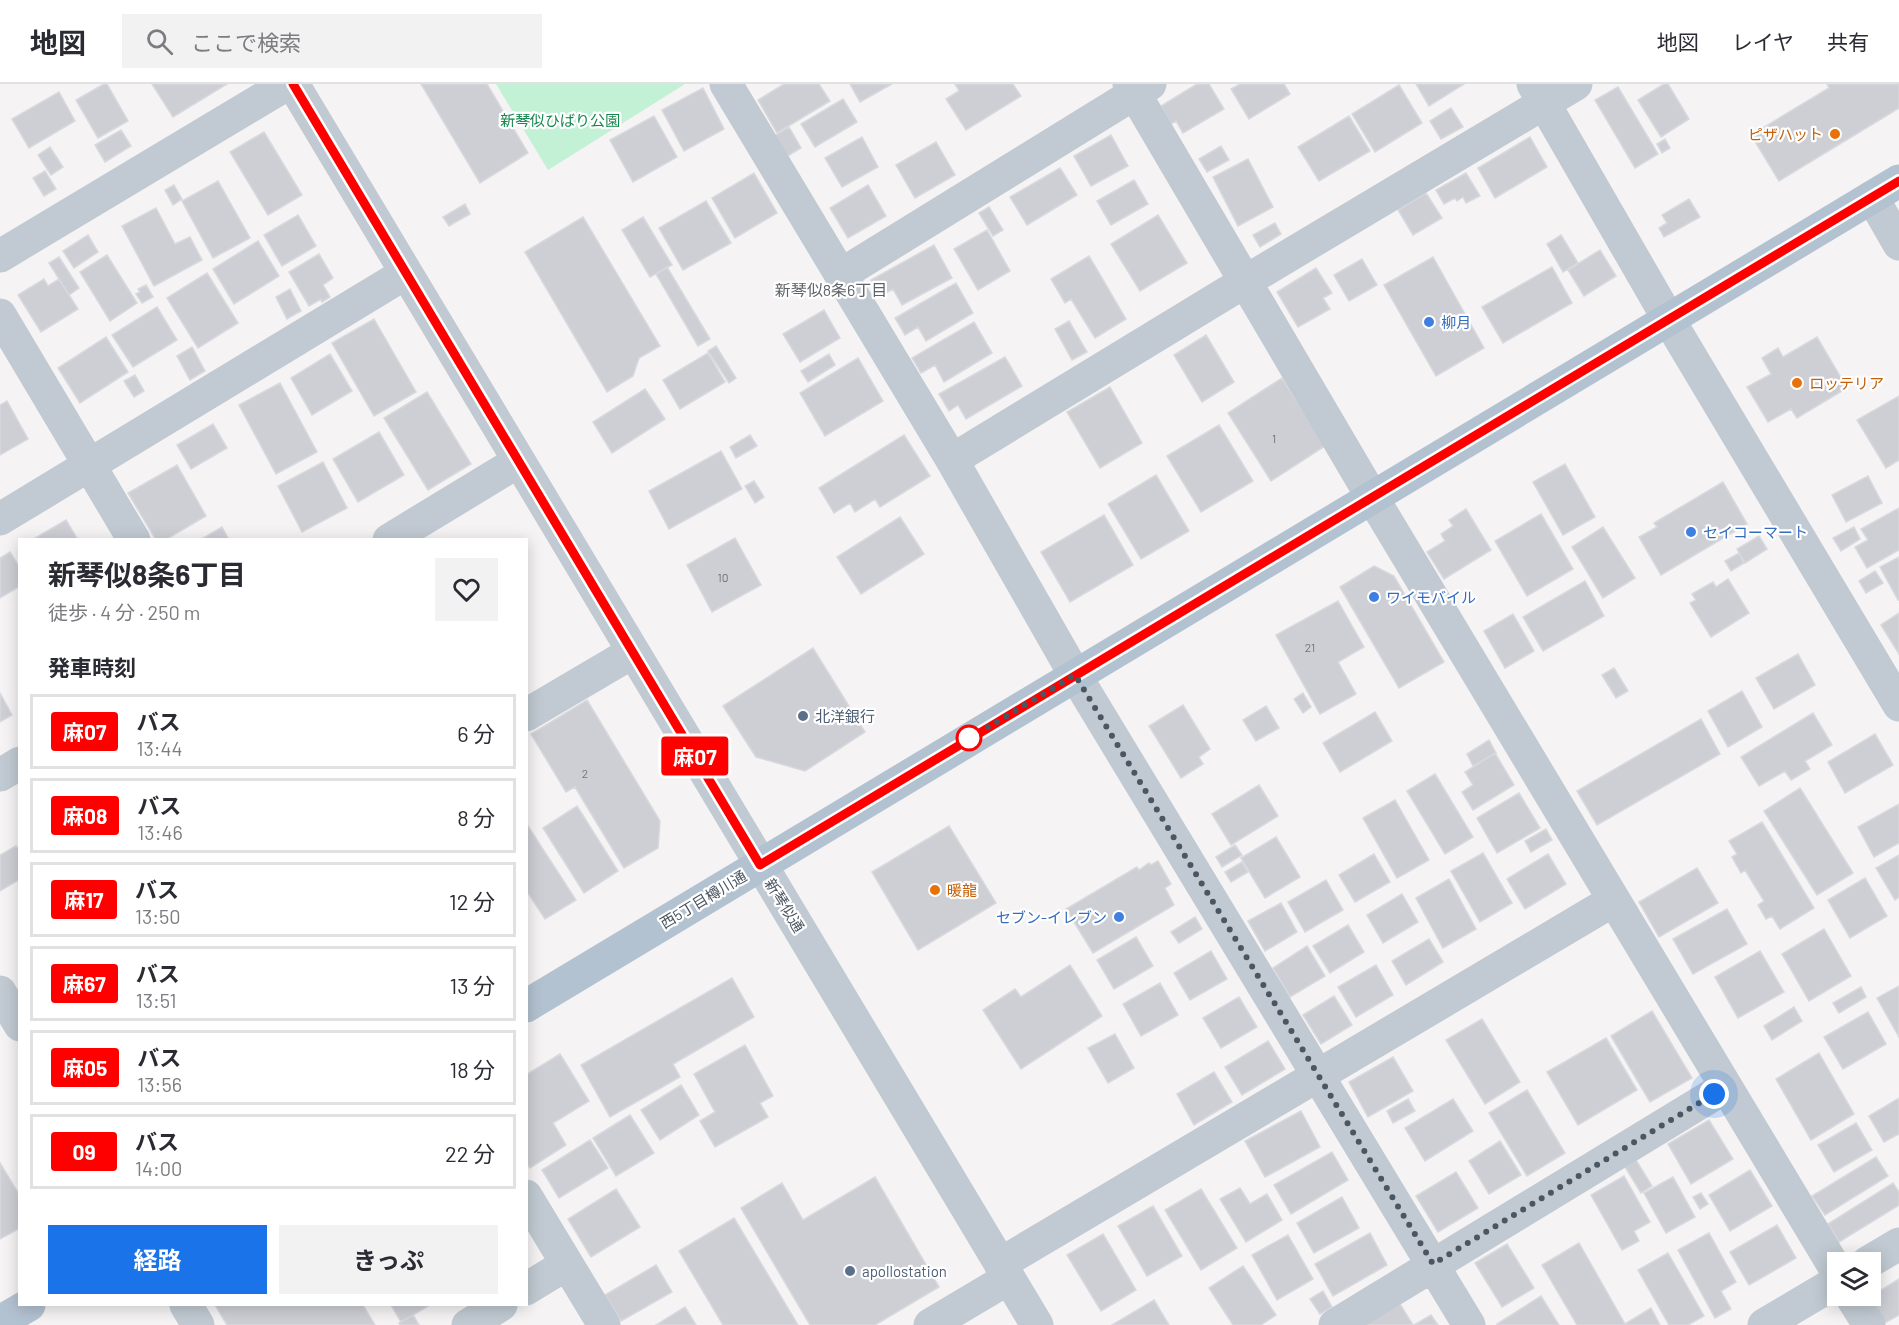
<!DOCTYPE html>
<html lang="ja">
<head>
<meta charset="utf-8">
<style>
  body { margin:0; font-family:Barlow,"Noto Sans JP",sans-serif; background:#f2f2f3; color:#2b2b33; height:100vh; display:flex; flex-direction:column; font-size:22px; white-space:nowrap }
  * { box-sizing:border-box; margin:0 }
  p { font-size:20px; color:#7c7c81 }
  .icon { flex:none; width:33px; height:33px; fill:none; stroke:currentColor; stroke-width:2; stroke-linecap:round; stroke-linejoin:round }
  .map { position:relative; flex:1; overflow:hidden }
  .side { position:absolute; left:18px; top:454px; width:510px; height:768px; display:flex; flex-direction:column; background:#fff; border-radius:0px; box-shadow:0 3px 15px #0003 }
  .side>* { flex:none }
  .badge { padding:0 12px; border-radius:4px; font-size:21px; line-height:39px }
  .buttons { position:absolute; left:1827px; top:1168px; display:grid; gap:12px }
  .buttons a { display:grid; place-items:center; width:54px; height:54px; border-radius:0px; background:#fff; box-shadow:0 3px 15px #0003; font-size:30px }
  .you { position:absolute; width:30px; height:30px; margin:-15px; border:4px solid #fff; border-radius:50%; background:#1a73e8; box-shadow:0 0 0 9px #1a73e833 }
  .map>.badge { position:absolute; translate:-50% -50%; box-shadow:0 0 0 3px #fff }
  h2 { padding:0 30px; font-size:22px; line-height:54px }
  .round { display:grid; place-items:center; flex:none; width:63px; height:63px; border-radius:0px; background:#f2f2f3 }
  .headline { display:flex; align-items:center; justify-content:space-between; height:102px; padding:0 30px }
  h1 { font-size:28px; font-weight:700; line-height:45px }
  .button { display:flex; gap:12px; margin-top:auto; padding:12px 30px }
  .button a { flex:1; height:69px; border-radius:0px; background:#1a73e8; color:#fff; font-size:24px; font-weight:700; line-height:69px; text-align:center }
  .button a+a { background:#f2f2f3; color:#2b2b33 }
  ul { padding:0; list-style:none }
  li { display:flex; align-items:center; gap:18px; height:75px; margin:0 12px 9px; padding:0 18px; border:3px solid #e1e1e2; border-radius:0px }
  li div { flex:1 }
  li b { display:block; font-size:22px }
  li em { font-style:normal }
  li .badge { min-width:66px; font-weight:700; text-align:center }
  header { display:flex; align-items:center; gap:36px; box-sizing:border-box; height:84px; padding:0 30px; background:#fff; border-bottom:2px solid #e1e1e2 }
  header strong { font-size:28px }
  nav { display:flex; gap:33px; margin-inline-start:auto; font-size:21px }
  .search { width:420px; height:54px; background:#f2f2f3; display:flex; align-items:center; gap:15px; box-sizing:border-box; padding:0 21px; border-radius:0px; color:#7c7c81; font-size:22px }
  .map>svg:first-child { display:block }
</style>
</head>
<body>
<header>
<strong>地図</strong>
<div class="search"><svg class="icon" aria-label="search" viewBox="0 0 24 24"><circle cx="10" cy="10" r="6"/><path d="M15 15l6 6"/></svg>ここで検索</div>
<nav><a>地図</a><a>レイヤ</a><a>共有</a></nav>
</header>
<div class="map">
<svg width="1899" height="1241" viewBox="0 0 1899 1241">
  <rect width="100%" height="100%" fill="#f5f3f3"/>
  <path fill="#c3f1d5" d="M496 0H685L548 86Z"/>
  <path fill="#cdcfd5" stroke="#d7d9de" stroke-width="1.5" d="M104 0H107L128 37 98 54 76 16Z
    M152 0H227L173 33Z
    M421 0H487L528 69 480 99Z
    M784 0H819L830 17 777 49 758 16Z
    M850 0H892L860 18Z
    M955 0H1013L1021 12 966 46 946 15 959 7Z
    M1197 0H1209L1224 25 1183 49 1176 37 1171 40 1161 22Z
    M1240 0H1284L1290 10 1249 35 1231 5Z
    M1416 0H1464L1429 22Z
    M1664 0H1668L1689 35 1661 53 1638 16Z
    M1827 0H1899V24L1779 97 1751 51 1829 4Z
    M1399 1 1422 39 1375 68 1352 30Z
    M1618 3 1658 70 1635 84 1595 16Z
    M703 4 724 45 684 67 662 26Z
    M59 8 75 37 29 64 12 35Z
    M843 15 857 38 815 63 801 40Z
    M1451 24 1463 43 1441 55 1430 37Z
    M654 32 677 73 633 98 610 56Z
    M1349 32 1370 67 1319 97 1298 63Z
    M789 43 801 64 786 73 774 52Z
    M121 46 131 62 105 78 95 61Z
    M264 48 302 111 268 131 230 68Z
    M1111 51 1128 82 1091 102 1074 72Z
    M862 53 878 83 842 103 825 74Z
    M1530 53 1547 83 1495 114 1478 84Z
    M1665 55 1670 64 1662 69 1657 60Z
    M936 58 955 91 915 114 896 81Z
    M1221 62 1229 76 1207 88 1199 75Z
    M50 63 63 83 51 91 38 71Z
    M1248 75 1273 123 1238 142 1213 93Z
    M1060 84 1077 111 1027 141 1010 113Z
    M45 87 56 105 44 112 33 94Z
    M754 89 777 129 735 154 712 114Z
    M1466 89 1480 112 1466 119 1463 113 1457 117 1455 114 1444 120 1436 106Z
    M1134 96 1148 120 1111 141 1097 117Z
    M218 97 250 154 213 174 182 117Z
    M174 101 182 115 173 121 165 106Z
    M868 101 886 132 848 154 830 124Z
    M1426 109 1442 134 1413 151 1398 126Z
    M1689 115 1700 133 1664 153 1659 144 1667 139 1662 131Z
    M706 117 731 159 683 186 659 144Z
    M465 120 470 130 449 142 443 133Z
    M989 123 1003 146 993 152 979 129Z
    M156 124 175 160 190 153 202 176 154 202 122 142Z
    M298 131 316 162 282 182 264 151Z
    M1158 131 1187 179 1140 207 1111 160Z
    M583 133 660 262 639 274 633 292 607 308 525 168Z
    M643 133 672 181 650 193 622 146Z
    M1275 139 1281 150 1260 163 1253 151Z
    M987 146 1010 187 978 206 954 165Z
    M88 151 98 168 74 184 63 167Z
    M1561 151 1578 179 1563 188 1547 160Z
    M258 157 279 192 234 220 213 185Z
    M934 161 952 194 902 221 893 205 880 212 871 196Z
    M1600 166 1616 192 1584 212 1568 186Z
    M319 170 333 194 323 201 330 213 322 218 321 215 309 222 289 188Z
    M107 171 137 219 110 237 80 188Z
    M1089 172 1126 235 1095 254 1071 215 1065 219 1051 195Z
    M59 173 79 204 69 211 49 179Z
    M1433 173 1484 264 1436 292 1384 201Z
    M1362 175 1377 201 1349 217 1334 191Z
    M667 183 710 255 698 262 656 190Z
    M1552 183 1572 219 1503 259 1482 223Z
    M1316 184 1332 209 1323 214 1330 225 1298 243 1277 208Z
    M207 189 238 239 198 264 167 214Z
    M44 195 48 202 59 195 78 225 41 248 18 211Z
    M956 199 973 229 926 257 918 243 905 251 895 234Z
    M146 201 153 213 142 219 136 210 140 208 138 205Z
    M290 205 301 227 287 235 276 213Z
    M157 223 177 256 133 283 112 251Z
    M824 226 840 254 800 278 783 250Z
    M374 235 416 308 374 332 332 259Z
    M1069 237 1087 268 1072 276 1055 245Z
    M974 238 992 269 944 298 935 281 921 289 912 274Z
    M1206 251 1234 298 1202 318 1174 271Z
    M106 253 128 288 80 319 58 284Z
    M1817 253 1847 304 1797 334 1791 325 1768 338 1747 303 1771 290 1762 274 1778 264 1783 273Z
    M716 262 736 294 729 299 708 267Z
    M192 263 205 287 190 296 177 272Z
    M708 269 725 298 680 325 663 296Z
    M330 270 352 307 312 331 291 294Z
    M829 270 835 281 808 298 801 287Z
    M1005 273 1022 302 966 335 958 321 949 327 939 310Z
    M858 274 883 317 825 352 800 309Z
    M135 291 144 307 134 313 124 297Z
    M1282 294 1325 362 1271 397 1228 329Z
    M280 299 317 368 276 390 239 321Z
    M1110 303 1142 359 1100 384 1067 328Z
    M645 305 665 335 612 369 593 338Z
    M427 308 471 380 428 406 384 334Z
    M1899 312V376L1886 384 1857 336Z
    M7 317 28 355 0 371V321Z
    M213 340 227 364 191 385 177 361Z
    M1219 341 1253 397 1201 428 1167 372Z
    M379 348 404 391 358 418 333 375Z
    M750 351 757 362 736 374 730 363Z
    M904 351 930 392 880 423 875 415 855 428 850 419 834 429 819 404Z
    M721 367 742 405 669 445 649 407Z
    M323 378 347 424 302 448 278 402Z
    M1565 380 1595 433 1563 451 1533 398Z
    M177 381 206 432 165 456H156L128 409Z
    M1156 391 1189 447 1141 475 1108 420Z
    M1868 392 1882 419 1846 438 1832 411Z
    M754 397 764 413 755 419 745 402Z
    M1723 398 1747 440 1661 491 1639 453 1657 443 1654 439Z
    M1899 424V466L1867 484 1855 463 1868 456 1861 445Z
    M1466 425 1491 466 1444 495 1427 468 1445 457 1441 450 1453 442 1449 436Z
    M1541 430 1573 485 1527 512 1495 457Z
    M1104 431 1133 481 1070 518 1041 468Z
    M900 433 924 470 861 510 837 473Z
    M66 436 78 456H32Z
    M222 443 229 456H200Z
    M1603 443 1635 494 1603 514 1572 463Z
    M1854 443 1860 455 1841 467 1833 454Z
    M1759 452 1767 465 1745 479 1737 465Z
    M735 454 761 501 712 528 687 481Z
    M10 468 20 484V502L0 514V474Z
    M1739 469 1744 479 1731 487 1725 477Z
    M1899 473V516H1898L1880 483Z
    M1374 482 1394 492 1444 578 1399 604 1340 503Z
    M1875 487 1883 499 1866 509 1859 497Z
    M1728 495 1749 529 1711 553 1690 519 1696 516 1692 510 1713 498 1716 503Z
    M1585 497 1604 532 1543 567 1523 533Z
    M1338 517 1364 563 1338 578 1356 610 1320 630 1276 551Z
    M1899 529V570L1881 541Z
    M1513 530 1534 567 1505 584 1484 547Z
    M813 564 865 648 805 687 756 673 723 622Z
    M1798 570 1815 601 1774 625 1756 594Z
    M1614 584 1628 607 1616 614 1602 591Z
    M1742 607 1762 643 1728 663 1708 627Z
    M0 609 12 631 0 638Z
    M1303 609 1311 623 1303 629 1294 615Z
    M587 616 660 737 658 764 624 784 575 703 566 708 531 650Z
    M1183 621 1210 665 1199 673 1203 680 1181 694 1149 642Z
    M1266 622 1279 644 1256 657 1243 636Z
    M1375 628 1392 657 1340 688 1323 659Z
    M1813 629 1832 661 1805 677 1810 685 1791 696 1785 687 1759 702 1741 673Z
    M1701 635 1720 670 1597 741 1577 707Z
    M1875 650 1893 681 1845 709 1828 678Z
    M1489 656 1496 669 1473 682 1467 670Z
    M1495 669 1514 701 1473 726 1462 708 1473 701 1465 688Z
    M1435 690 1473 753 1445 770 1407 707Z
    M1259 701 1278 732 1231 761 1212 730Z
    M1800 704 1853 789 1817 811 1764 727Z
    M1519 709 1540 744 1497 769 1477 734Z
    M1395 716 1429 776 1397 794 1363 734Z
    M1899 720V759L1874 773 1858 743Z
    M577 722 618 787 584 809 543 744Z
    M1762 738 1814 824 1780 845 1772 832 1766 835 1758 821 1764 817 1745 786 1741 789 1732 773 1737 770 1729 757Z
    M526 739 576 816 545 835 526 806Z
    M949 742 996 819 918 866 872 788Z
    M1546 745 1552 756 1531 768 1525 757Z
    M1276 753 1300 793 1265 814 1241 774Z
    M1235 761 1242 771 1222 783 1216 773Z
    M16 762 20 767V795L0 807V771Z
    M1483 769 1512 819 1480 838 1451 787Z
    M1374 770 1390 798 1355 818 1339 791Z
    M1548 770 1566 800 1525 825 1507 795Z
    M1899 771V813L1895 816 1876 784Z
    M1158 777 1171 800 1165 804 1174 821 1093 869 1066 825 1137 783 1139 786 1149 779 1151 781Z
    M1242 778 1248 788 1231 798 1225 788Z
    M1697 784 1718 819 1659 853 1639 818Z
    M1865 794 1887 832 1850 854 1828 816Z
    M1449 795 1476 845 1443 864 1416 814Z
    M1326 796 1343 826 1305 848 1288 818Z
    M1402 810 1418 838 1383 859 1367 831Z
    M1281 819 1297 848 1265 867 1248 837Z
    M1727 825 1747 860 1693 890 1673 855Z
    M1195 833 1202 845 1179 859 1171 848Z
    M1348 841 1364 868 1330 889 1313 862Z
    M1824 845 1851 892 1809 917 1782 870Z
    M1136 853 1153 882 1114 905 1097 876Z
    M1429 855 1443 878 1406 901 1392 877Z
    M1307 862 1325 892 1290 913 1273 884Z
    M1211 867 1227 895 1190 916 1174 889Z
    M1760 867 1784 908 1738 934 1715 893Z
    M1070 881 1102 932 1021 985 983 926 1015 905 1021 913Z
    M1376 881 1393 911 1356 933 1338 903Z
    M732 894 754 933 673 980 680 993 610 1033 581 981Z
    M1160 899 1178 931 1141 952 1123 920Z
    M1899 902V953L1877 914Z
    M1861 903 1866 913 1839 929 1833 919Z
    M1334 912 1352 941 1321 960 1303 931Z
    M1239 913 1257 943 1221 964 1203 934Z
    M1794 923 1802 937 1772 956 1764 942Z
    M1652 927 1692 994 1650 1018 1611 952Z
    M1868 928 1886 960 1843 985 1824 953Z
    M1482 935 1520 998 1485 1020 1446 956Z
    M1115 950 1134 984 1108 999 1088 964Z
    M1606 954 1637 1006 1578 1041 1547 988Z
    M1268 957 1285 985 1242 1011 1225 983Z
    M745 961 773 1012 760 1019 768 1033 715 1063 700 1037 715 1028 694 990Z
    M1819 969 1854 1030 1811 1056 1776 995Z
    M560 970 589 1017 553 1039 566 1061 530 1084 526 1078V991Z
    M1393 973 1413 1007 1368 1033 1349 998Z
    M1214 988 1232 1018 1194 1041 1177 1010Z
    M681 1001 699 1031 660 1056 641 1026Z
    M1527 1006 1565 1069 1527 1092 1489 1029Z
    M1899 1014V1050L1884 1058 1869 1032Z
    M1408 1015 1415 1027 1393 1039 1387 1027Z
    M1453 1015 1473 1047 1425 1077 1405 1044Z
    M1301 1027 1320 1063 1265 1093 1245 1057Z
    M630 1031 654 1069 616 1092 593 1054Z
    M1709 1036 1733 1075 1691 1100 1668 1060Z
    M1856 1039 1872 1066 1834 1088 1818 1061Z
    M590 1056 608 1084 559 1114 542 1086Z
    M1500 1057 1521 1091 1489 1110 1469 1077Z
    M1332 1068 1348 1096 1291 1130 1274 1101Z
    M1876 1073 1888 1092 1825 1131 1812 1112Z
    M1636 1076 1652 1102 1641 1109 1625 1083Z
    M0 1079 20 1112V1144L0 1155Z
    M1750 1086 1772 1122 1730 1147 1709 1111Z
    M1456 1088 1478 1124 1438 1148 1416 1112Z
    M1624 1092 1650 1138 1634 1147 1639 1157 1622 1166 1591 1111Z
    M875 1093 939 1203 875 1241H810L741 1124 782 1099 803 1136Z
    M1673 1093 1695 1133 1666 1149 1644 1109Z
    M1893 1099 1899 1108V1121L1839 1158 1828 1140Z
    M1240 1104 1250 1120 1267 1110 1282 1136 1246 1158 1220 1115Z
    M616 1105 640 1143 591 1173 568 1135Z
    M1201 1105 1237 1164 1201 1186 1165 1126Z
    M1701 1109 1708 1120 1700 1125 1693 1113Z
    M1342 1113 1359 1144 1314 1169 1297 1139Z
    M1153 1122 1182 1172 1147 1192 1118 1142Z
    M734 1134 798 1241H723L679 1167Z
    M1777 1141 1796 1174 1749 1201 1730 1168Z
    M1370 1149 1387 1181 1333 1212 1315 1180Z
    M1709 1149 1736 1198 1721 1207 1731 1225 1715 1234 1678 1166Z
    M1103 1150 1136 1206 1101 1227 1067 1171Z
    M1288 1151 1313 1195 1277 1216 1252 1171Z
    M1579 1159 1625 1240 1651 1224 1660 1241H1577L1542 1181Z
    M1507 1160 1534 1204 1502 1223 1475 1179Z
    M1668 1169 1704 1232 1688 1241H1669L1638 1186Z
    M656 1181 672 1208 621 1237 605 1211Z
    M1243 1182 1276 1231 1261 1241H1233L1209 1204Z
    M1899 1195V1231L1883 1240 1867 1215Z
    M1323 1207 1332 1223 1320 1230 1310 1215Z
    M1541 1212 1559 1241H1497V1240Z
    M1154 1216 1169 1241H1112Z
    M1400 1220 1413 1241H1364Z
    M215 1221H363L375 1241H227Z
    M391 1221H430L401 1238Z
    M685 1223 696 1241H656Z
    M413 1231 419 1241H400L399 1239Z
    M1431 1231 1438 1241H1414Z"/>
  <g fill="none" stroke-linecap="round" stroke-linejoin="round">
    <path stroke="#c1cad2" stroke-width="33" d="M293 0 1037 1241
      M726 0 952 376 1075 591 1469 1241
      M1129 0 1372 413 1838 1189
      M1533 0 1669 236 1899 621
      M1872 113 1899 160
      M0 172 287 0
      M842 190 1150 0
      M0 231 134 456
      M952 376 1246 197 1576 0
      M0 435 406 189
      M389 456 519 377
      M526 631 633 568
      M0 691 20 679
      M0 908 20 941
      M526 1112 604 1241
      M1867 1179 1899 1160
      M1000 1180 1614 816
      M526 1205 567 1180
      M1851 1212 1869 1241
      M186 1221 198 1241
      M468 1241 501 1221
      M930 1241 1009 1194
      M1335 1241 1726 1003
      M1764 1241 1838 1197"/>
    <path stroke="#b3c2d1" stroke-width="33" d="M526 922 1899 97
      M0 1238 29 1221"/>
  </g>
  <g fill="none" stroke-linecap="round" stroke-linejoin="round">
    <defs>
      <path id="line" d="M293 0 760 781 1899 97"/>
    </defs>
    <use href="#line" stroke="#fff" stroke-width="14"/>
    <use href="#line" stroke="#f00" stroke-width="9"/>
    <path stroke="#4a5661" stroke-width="6" stroke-dasharray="0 10.8" d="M969 654 960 660 1075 591 1433 1180 1714 1010"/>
  </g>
  <g fill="#e8710a" stroke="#fff" stroke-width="2">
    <circle cx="1835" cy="50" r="6"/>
    <circle cx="1797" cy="299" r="6"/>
    <circle cx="935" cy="806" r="6"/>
  </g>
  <g fill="#3f7fe0" stroke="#fff" stroke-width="2">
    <circle cx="1429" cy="238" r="6"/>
    <circle cx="1691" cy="448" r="6"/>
    <circle cx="1374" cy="513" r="6"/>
    <circle cx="1119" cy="833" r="6"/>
  </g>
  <g fill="#5c6f8a" stroke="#fff" stroke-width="2">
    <circle cx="803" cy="632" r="6"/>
    <circle cx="850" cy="1187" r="6"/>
  </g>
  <circle fill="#fff" stroke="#f00" stroke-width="3" cx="969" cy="654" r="12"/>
  <g text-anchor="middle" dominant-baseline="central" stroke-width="4.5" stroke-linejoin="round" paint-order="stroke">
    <g font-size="12" fill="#6b747e">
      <text x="1274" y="354">1</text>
      <text x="723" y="493">10</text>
      <text x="1310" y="563">21</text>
      <text x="585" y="689">2</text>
    </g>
    <g font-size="15" fill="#17864f" stroke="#fff">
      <text x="560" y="36">新琴似ひばり公園</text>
    </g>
    <g font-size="15" fill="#c56008" stroke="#fff" text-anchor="start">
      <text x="1823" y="50" text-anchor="end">ピザハット</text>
      <text x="1809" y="299">ロッテリア</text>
      <text x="947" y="806">暖龍</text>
    </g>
    <g font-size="15" fill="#366cbe" stroke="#fff" text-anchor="start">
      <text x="1441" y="238">柳月</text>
      <text x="1703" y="448">セイコーマート</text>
      <text x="1386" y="513">ワイモバイル</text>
      <text x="1107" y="833" text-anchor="end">セブン-イレブン</text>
    </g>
    <g font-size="15" fill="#4e5e75" stroke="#fff" text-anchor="start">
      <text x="815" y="632">北洋銀行</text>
      <text x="862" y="1187">apollostation</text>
    </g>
    <g font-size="15" fill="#4a5661" stroke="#fff">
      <text transform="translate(703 815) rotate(-31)">西5丁目樽川通</text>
      <text transform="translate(785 821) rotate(58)">新琴似通</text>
    </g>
    <g font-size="16" fill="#5f6368" stroke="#fff">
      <text x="831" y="205">新琴似8条6丁目</text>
    </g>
  </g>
</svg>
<div class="buttons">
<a><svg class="icon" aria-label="layers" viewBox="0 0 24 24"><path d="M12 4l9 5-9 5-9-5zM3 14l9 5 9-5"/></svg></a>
</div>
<div class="you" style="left:1714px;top:1010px"></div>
<b class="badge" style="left:695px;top:672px;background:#f00;color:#fff">麻07</b>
<section class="side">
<div class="headline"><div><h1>新琴似8条6丁目</h1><p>徒歩 · 4 分 · 250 m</p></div><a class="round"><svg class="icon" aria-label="heart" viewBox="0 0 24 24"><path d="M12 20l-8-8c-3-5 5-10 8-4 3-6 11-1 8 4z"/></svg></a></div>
<h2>発車時刻</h2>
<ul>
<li><span class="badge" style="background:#f00;color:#fff">麻07</span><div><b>バス</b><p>13:44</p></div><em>6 分</em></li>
<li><span class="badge" style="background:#f00;color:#fff">麻08</span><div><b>バス</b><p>13:46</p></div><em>8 分</em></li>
<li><span class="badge" style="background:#f00;color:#fff">麻17</span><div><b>バス</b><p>13:50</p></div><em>12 分</em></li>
<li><span class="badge" style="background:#f00;color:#fff">麻67</span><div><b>バス</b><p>13:51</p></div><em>13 分</em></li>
<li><span class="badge" style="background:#f00;color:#fff">麻05</span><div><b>バス</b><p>13:56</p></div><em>18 分</em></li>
<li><span class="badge" style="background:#f00;color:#fff">09</span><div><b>バス</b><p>14:00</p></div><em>22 分</em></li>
</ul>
<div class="button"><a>経路</a><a>きっぷ</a></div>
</section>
</div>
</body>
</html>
